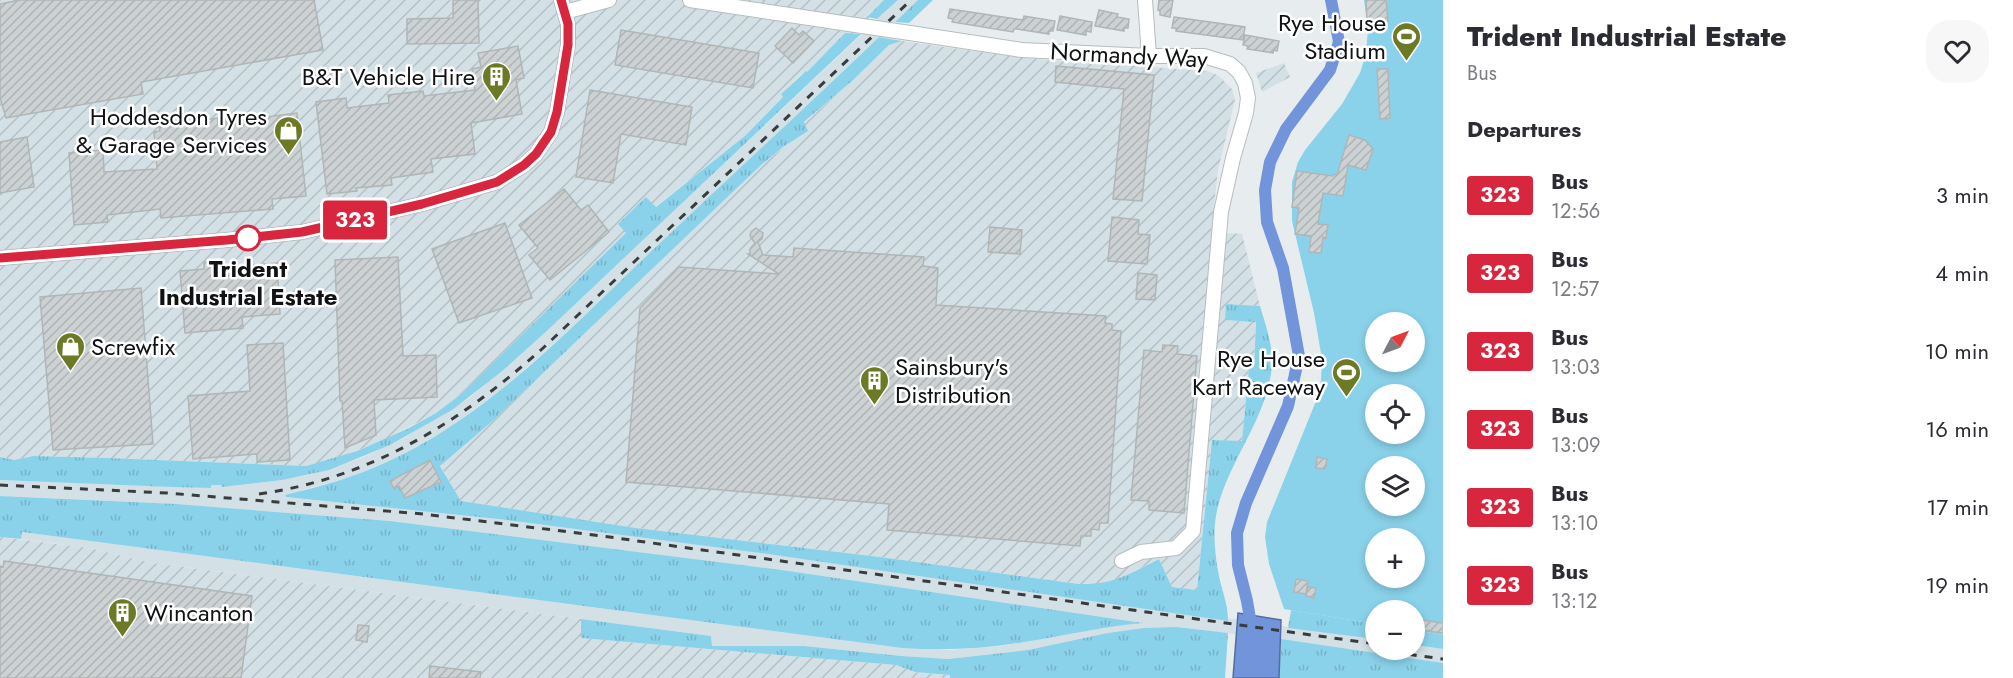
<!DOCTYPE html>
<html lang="en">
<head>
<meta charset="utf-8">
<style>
  body { margin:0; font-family:Jost,sans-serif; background:#f7f7f7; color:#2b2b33; height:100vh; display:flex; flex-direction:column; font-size:22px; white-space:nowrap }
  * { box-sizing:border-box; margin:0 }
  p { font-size:20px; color:#7c7c81 }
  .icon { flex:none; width:33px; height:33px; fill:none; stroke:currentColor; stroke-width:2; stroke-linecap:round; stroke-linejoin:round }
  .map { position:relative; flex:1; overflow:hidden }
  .side { display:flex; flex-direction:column; background:#fff; width:570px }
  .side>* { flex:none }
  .badge { padding:0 12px; border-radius:4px; font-size:21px; line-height:39px }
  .needle { width:39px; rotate:49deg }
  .buttons { position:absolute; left:1365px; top:312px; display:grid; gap:12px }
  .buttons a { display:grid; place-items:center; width:60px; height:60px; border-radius:50%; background:#fff; box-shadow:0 3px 9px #0003; font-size:30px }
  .map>.badge { position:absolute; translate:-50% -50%; box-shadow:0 0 0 3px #fff }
  h2 { padding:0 24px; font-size:22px; line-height:54px }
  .round { display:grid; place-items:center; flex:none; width:63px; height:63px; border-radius:24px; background:#f7f7f7 }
  .summary { display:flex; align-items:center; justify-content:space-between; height:102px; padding:0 24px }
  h1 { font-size:28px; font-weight:800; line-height:45px }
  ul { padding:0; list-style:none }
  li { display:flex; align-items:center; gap:18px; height:78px; padding:0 24px }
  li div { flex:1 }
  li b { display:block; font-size:22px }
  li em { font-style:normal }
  li .badge { min-width:66px; font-weight:700; text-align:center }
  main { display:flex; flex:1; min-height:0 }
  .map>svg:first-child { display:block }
</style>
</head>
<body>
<main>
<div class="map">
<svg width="1443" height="678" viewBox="0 0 1443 678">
  <defs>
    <pattern id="industrial-furrows" width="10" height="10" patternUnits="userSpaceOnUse" patternTransform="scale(1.5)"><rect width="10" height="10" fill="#d3e1e6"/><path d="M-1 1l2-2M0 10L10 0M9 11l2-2" fill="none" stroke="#b4c0c4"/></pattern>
    <pattern id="grass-tufts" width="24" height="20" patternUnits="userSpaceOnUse" patternTransform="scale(1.5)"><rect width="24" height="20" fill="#8ad2ea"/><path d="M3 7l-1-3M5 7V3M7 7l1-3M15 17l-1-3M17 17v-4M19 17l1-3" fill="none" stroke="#76b3c8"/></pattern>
    <pattern id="building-hatch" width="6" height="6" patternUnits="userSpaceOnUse" patternTransform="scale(1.5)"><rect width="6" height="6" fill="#ccd2d3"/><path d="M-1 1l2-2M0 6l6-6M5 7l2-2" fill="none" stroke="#aeb3b4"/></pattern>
  </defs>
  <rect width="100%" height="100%" fill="#e7edef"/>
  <path fill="#d3e1e6" d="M898 0H918L564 335 495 395 449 428 400 456 353 476 285 495 286 497 498 519 768 554 1375 639 1376 650H1414L1415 645 1443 649V663L1218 632 1125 631 1028 650 948 659 901 656 804 646 712 647 711 636 152 563 89 548 21 539 22 532 902 648 949 650 1002 646 1103 627 1143 623 775 569 390 521 177 504 0 496V480L211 488V485H222V487L309 475 361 458 402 439 469 398 549 329Z"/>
  <path fill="url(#industrial-furrows)" d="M0 0H884L867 16 870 17 853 34 845 33 807 72 800 75 781 94 783 97 746 135 655 207 646 198 619 223 627 233 460 395 436 413 382 441 335 459 306 466 107 458 33 456 14 460 0 457Z
    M902 41 1023 58 1208 71 1219 76 1232 89 1235 100 1218 170 1211 232 1242 234 1260 306 1226 304 1256 322 1254 368H1249L1242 442 1212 440 1197 590 1172 587 1159 559 1115 581 1100 584H1079L880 557 636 528 461 501 440 465 496 418 759 167 794 139 804 123 851 82 889 45Z
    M1284 63 1290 77 1262 92 1256 73Z
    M0 537 89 548 152 563 581 619V638L896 665 915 672 950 675V678H0Z"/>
  <path fill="url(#grass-tufts)" d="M884 0H898L877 19 867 17Z
    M918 0H933L909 23 895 22Z
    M845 33 861 34 549 329 501 372 452 410 390 445 329 470 282 480 222 487 221 485H211V488L172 487 0 480V457L14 460 33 456 107 458 306 466 357 451 407 429 436 413 460 395 626 233 618 224 646 197 656 207 746 135 783 97 781 94 806 71 807 72Z
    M879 37 902 41 889 45 851 82 804 122 808 131 783 147 759 167 496 418 440 466 461 501 636 528 880 557 1079 584C1113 585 1129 574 1159 559L1172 587 1197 590 1212 440 1242 441 1249 368H1254L1256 322 1225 320 1226 304 1260 306C1265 323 1272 342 1272 360 1272 414 1225 463 1216 516 1213 534 1215 554 1218 571 1221 589 1228 602 1228 621L768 554 498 519 286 497 285 495C313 488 341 481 368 470 483 424 569 329 657 246 731 176 806 107 879 37Z
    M0 496 177 504 390 521 775 569 1143 623C1105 626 1068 635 1030 641 987 649 945 651 902 648L22 532 21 539 0 537Z
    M1291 610 1375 624V639L1288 628Z
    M581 619 711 636 712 646H804L901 656 948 659 1028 650 1108 633 1144 628 1176 627 1228 633 1225 678H950V675L915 672 896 665 581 638Z
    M1415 630 1443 635V649L1415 645Z
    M1281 639 1443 663V678H1279Z"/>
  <path fill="#8ad2ea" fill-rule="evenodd" d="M1364 0H1443V635L1415 630 1414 610H1376L1375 624 1284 609 1269 564 1265 537 1267 522 1316 401 1321 380 1322 359 1314 313 1292 221V182L1298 162 1305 150 1342 104 1360 73 1366 54 1368 29ZM1376 322H1414V362H1376ZM1376 394H1414V434H1376ZM1376 466H1414V506H1376ZM1376 538H1414V578H1376Z"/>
  <path fill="#7194da" stroke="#546d9e" stroke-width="1.5" d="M1238 613 1281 620 1279 678H1233Z"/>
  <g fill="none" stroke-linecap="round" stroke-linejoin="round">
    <path stroke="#7194da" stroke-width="12" d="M1252 630 1247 601 1238 565 1237 533 1246 503 1288 406 1299 356 1283 268 1267 222 1265 190 1270 162 1286 129 1330 70 1339 42 1331 0"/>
  </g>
  <path fill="url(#building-hatch)" stroke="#b0b6b6" stroke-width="1.5" d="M20 0H314L323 50 141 82 143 94 6 118 0 98V4Z
    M453 0H478L479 43 407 44V19L453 18Z
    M1159 0H1173L1170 17 1160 15V11L1158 10Z
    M1366 0H1386L1388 21 1367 22Z
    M950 9 1023 20 1024 16 1055 21 1053 31H1049V34L1017 29H1014L1013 32 952 22 953 19 948 18Z
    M1099 10 1118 14 1117 17 1129 19 1128 28H1124V31L1095 26Z
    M1060 16 1092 22 1091 32 1086 31V35L1057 30Z
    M1174 17 1245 27 1243 40 1176 31V28H1172Z
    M792 28 799 35 803 31 814 41 793 63 775 46Z
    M621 30 759 53 753 88 615 65Z
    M1245 35 1279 41 1277 51 1274 50 1273 53 1247 49 1248 46 1243 45Z
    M518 46 524 78 516 80 522 114 471 123 475 154 431 159 433 172 391 178 392 185 356 188 357 191 327 194 316 102 346 98 347 108 389 103 388 95 423 91 424 96 475 90 472 69 481 67 478 53Z
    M1056 66 1154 75 1142 201 1113 199 1124 89 1055 82Z
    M1377 69H1388L1390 118 1380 119Z
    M590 90 692 107 686 145 621 134 613 183 576 177Z
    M297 113 306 196 272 199 273 209 161 218 160 209 107 215 108 222 74 225 69 153 103 150 104 172 157 169 154 132 160 131 159 126 218 118V123Z
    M1349 135 1365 140 1373 149 1366 170 1348 165 1343 196 1323 193 1318 224 1328 225 1326 238 1323 237 1321 253 1309 252 1311 236 1295 234 1299 208 1292 207 1297 171 1333 176 1334 174 1337 175Z
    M27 137 34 187 0 193V142Z
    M564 189 581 210 588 205 609 232 550 280 529 255 538 248 519 225Z
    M1112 217 1139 220 1138 234 1150 235 1147 264 1108 261Z
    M505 223 532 298 459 323 432 249Z
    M990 227 1022 230 1020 254 988 252Z
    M756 228 763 233 762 239 758 242 763 255 793 257 794 248 924 257 923 266 938 268 936 305 1106 316 1105 323 1112 324V330L1121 331 1108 523H1100L1099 530 1091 529V536H1081L1080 546 887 530 889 504 626 482 640 308 679 267 779 274 748 254H750V249L755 243 750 236 751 232Z
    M398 257 403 356 436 355 437 397 374 400 376 435 345 448 342 401H340L335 260Z
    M222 261 223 267 277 263 280 314 242 317 243 328 185 333 180 271 204 269V262Z
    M1138 273 1157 275 1155 300 1136 299Z
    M141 288 153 444 53 450 40 297Z
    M283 343 290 460 257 462V454L193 459 188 396 250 391 247 345Z
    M1163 345 1178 346 1177 354 1197 356 1184 513 1149 510V501L1131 500 1144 350 1162 352Z
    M1317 457 1327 459 1325 469 1316 468Z
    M430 460 441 482 405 498 399 486 394 489 390 481Z
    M4 561 252 596 241 678H0V566L3 567Z
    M1296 579 1308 581 1306 594 1294 592Z
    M1308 587 1316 588 1314 598 1306 596Z
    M1414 619 1443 623V633L1414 629Z
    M358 625 369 626 367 642 356 640Z
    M430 666 481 672 480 678H429Z"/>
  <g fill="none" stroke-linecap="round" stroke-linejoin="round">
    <defs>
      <path id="street" d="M690 0 862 26
        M1145 0 1149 56
        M565 12 609 0
        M910 33 1022 50 1149 56H1204L1230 64 1239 72 1245 83 1248 98 1246 113 1233 158 1221 212 1193 531 1176 548 1141 552 1122 561
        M0 258 227 240 302 232 422 204 497 182 524 165 536 154 551 132 557 112 568 45V24L561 0"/>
    </defs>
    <use href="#street" stroke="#b7bdbf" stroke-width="16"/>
    <use href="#street" stroke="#fff" stroke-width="14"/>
    <path stroke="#393c3d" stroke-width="3" stroke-dasharray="8 8" stroke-linecap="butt" d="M0 485 167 493 423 514 602 536 1376 644
      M259 494C371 478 459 423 542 349L911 0
      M1377 650 1443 659"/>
    <defs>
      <path id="street-bridge" d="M862 26 910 33"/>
    </defs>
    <use href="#street-bridge" stroke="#b7bdbf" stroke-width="16" stroke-linecap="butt"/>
    <use href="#street-bridge" stroke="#fff" stroke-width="14"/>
  </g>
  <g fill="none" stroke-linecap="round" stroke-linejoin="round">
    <defs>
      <path id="line" d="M0 258 227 240 302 232 422 204 497 182 524 165 536 154 551 132 557 112 568 45V24L561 0"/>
    </defs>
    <use href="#line" stroke="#fff" stroke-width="14"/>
    <use href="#line" stroke="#d7263d" stroke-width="9"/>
  </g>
  <defs>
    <symbol id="stadium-pin" viewBox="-11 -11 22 30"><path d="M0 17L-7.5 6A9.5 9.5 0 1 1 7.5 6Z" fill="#6c7925" stroke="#fff"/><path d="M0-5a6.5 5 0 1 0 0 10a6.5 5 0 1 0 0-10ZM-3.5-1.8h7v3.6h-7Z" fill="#fff"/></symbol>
    <symbol id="building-pin" viewBox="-11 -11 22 30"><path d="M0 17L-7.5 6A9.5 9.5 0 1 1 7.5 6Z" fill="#6c7925" stroke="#fff"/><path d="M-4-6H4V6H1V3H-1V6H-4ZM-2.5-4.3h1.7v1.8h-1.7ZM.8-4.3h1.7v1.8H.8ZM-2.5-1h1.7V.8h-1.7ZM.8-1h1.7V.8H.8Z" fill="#fff"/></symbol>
    <symbol id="shop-pin" viewBox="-11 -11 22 30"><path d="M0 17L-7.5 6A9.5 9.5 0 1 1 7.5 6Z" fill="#6c7925" stroke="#fff"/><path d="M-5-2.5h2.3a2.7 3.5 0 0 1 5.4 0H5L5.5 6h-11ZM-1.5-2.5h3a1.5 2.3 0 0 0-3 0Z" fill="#fff"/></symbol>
  </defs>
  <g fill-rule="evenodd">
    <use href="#stadium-pin" x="1390" y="20" width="33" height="45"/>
    <use href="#building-pin" x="480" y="60" width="33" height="45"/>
    <use href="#shop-pin" x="272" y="114" width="33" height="45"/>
    <use href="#shop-pin" x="54" y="330" width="33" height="45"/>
    <use href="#stadium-pin" x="1330" y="356" width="33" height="45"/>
    <use href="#building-pin" x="858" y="364" width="33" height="45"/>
    <use href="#building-pin" x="106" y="596" width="33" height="45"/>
  </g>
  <circle fill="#fff" stroke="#d7263d" stroke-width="3" cx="248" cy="238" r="12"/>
  <g text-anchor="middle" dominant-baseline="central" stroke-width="5" stroke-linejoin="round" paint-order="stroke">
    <g font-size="24" fill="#101213" stroke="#fff" text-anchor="end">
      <text x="1386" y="22">Rye House<tspan x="1386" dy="28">Stadium</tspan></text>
      <text x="475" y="76">B&amp;T Vehicle Hire</text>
      <text x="267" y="116">Hoddesdon Tyres<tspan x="267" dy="28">&amp; Garage Services</tspan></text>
      <text x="91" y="346" text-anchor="start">Screwfix</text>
      <text x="1325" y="358">Rye House<tspan x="1325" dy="28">Kart Raceway</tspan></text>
      <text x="895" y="366" text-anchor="start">Sainsbury's<tspan x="895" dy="28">Distribution</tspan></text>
      <text x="144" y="612" text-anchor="start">Wincanton</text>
    </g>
    <g font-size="24" fill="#101213" stroke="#fff">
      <text transform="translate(1129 55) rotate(3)">Normandy Way</text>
    </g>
    <g font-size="24" font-weight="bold" fill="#101213" stroke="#fff">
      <text x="248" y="268">Trident<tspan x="248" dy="28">Industrial Estate</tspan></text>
    </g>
  </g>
</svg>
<div class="buttons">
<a><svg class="needle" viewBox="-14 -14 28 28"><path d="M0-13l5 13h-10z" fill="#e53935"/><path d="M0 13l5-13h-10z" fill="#7c7c81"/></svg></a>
<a><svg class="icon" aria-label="locate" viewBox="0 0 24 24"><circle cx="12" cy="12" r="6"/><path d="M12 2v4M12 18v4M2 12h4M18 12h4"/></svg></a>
<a><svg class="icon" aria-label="layers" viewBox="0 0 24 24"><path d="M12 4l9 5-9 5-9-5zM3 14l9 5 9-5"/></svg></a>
<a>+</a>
<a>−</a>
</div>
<b class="badge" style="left:355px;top:220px;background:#d7263d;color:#fff">323</b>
</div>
<section class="side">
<div class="summary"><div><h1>Trident Industrial Estate</h1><p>Bus</p></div><a class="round"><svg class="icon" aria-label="heart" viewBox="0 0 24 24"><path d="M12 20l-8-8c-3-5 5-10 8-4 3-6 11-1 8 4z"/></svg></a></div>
<h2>Departures</h2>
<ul>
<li><span class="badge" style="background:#d7263d;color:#fff">323</span><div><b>Bus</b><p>12:56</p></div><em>3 min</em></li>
<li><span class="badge" style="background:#d7263d;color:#fff">323</span><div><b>Bus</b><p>12:57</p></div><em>4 min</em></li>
<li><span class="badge" style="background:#d7263d;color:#fff">323</span><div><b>Bus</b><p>13:03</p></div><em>10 min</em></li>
<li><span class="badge" style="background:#d7263d;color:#fff">323</span><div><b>Bus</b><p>13:09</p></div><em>16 min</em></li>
<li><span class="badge" style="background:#d7263d;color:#fff">323</span><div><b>Bus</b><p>13:10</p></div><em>17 min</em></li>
<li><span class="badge" style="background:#d7263d;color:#fff">323</span><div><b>Bus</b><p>13:12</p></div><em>19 min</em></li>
</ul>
</section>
</main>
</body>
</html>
